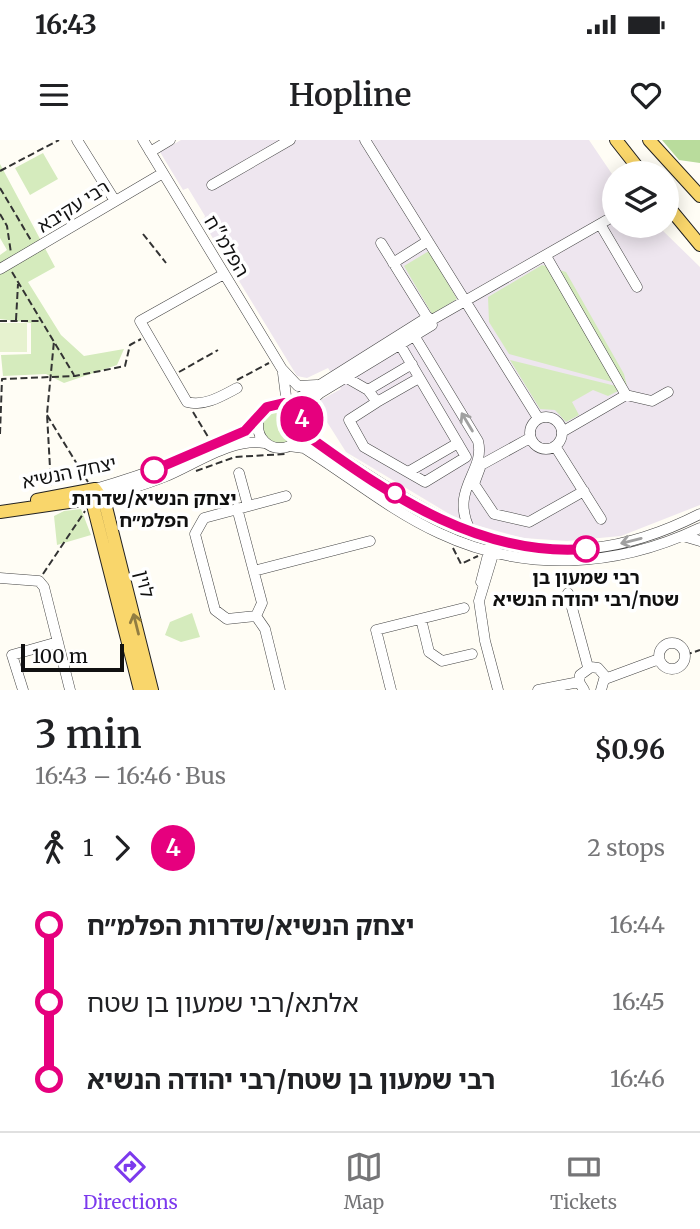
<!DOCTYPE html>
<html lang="en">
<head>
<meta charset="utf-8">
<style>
  body { margin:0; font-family:Merriweather,"Noto Sans Hebrew",serif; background:#f2f2f2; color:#202124; height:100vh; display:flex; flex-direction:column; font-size:26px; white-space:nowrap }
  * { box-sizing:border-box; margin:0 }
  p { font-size:23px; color:#757577 }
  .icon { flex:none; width:38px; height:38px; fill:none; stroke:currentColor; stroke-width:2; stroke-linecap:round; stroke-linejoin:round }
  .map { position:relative; height:550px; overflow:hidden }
  .drawer { display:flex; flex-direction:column; background:#fff; flex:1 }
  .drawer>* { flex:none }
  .badge { padding:0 14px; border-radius:23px; font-size:24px; line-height:46px }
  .buttons { position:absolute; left:602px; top:21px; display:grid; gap:14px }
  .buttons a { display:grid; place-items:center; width:77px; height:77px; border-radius:50%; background:#fff; box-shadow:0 4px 18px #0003; font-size:35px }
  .scale { position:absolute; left:21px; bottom:18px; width:103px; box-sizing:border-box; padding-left:7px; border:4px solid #111; border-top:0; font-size:19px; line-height:24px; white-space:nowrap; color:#111; -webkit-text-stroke:5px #fff; paint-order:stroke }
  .map>.badge { position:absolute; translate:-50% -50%; box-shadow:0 0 0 4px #fff }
  .legs { display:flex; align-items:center; gap:10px; height:77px; padding:0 35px; font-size:23px }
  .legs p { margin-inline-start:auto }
  .headline { display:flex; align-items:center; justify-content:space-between; height:119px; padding:0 35px }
  h1 { font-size:38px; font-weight:600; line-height:52px }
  ul { padding:0 35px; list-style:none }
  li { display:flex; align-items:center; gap:24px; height:77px; font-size:26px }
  li i { display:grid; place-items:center; width:10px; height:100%; margin:0 9px; background:currentColor }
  li i::after { content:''; width:18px; height:18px; margin:-9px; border:5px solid; border-radius:50%; background:#fff }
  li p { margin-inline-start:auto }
  li:first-child i { background:linear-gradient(#0000 50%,currentColor 0) }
  li:last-child i { background:linear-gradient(currentColor 50%,#0000 0) }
  .status { display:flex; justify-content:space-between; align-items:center; height:49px; padding:0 35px; background:#fff; direction:ltr }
  .status svg { height:19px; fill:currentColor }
  header { display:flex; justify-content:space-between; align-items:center; height:91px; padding:0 35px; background:#fff; font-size:32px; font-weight:600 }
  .dock { display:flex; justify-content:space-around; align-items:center; height:98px; border-top:2px solid #e0e0e0; background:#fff; font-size:19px; color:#757577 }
  .dock a { display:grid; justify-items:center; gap:4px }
  .dock .current { color:#7c3aed }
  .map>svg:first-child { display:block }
</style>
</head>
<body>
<div class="status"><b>16:43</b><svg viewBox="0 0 49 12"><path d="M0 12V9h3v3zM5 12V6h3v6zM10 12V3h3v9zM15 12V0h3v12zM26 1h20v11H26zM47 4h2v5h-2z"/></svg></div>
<header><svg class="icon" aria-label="menu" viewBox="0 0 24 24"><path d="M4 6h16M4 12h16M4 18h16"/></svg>Hopline<svg class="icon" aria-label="heart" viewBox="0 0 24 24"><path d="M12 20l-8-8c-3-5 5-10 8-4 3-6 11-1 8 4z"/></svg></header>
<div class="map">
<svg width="700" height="550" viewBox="0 0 700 550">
  <rect width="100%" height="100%" fill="#fffdf5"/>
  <path fill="#eee6ef" d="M181 0H589L614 37V86H658L700 127V365L621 396 567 401 523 398 461 381 346 312 315 263 341 249 328 228 307 238 297 236 203 82 205 76 188 48 183 50 160 12Z"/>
  <path fill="#d5ebbd" d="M43 13 58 39 30 55 15 28Z
    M0 24 55 127 28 142 61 195 84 216 124 209 117 225 64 243 46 234 3 236 1 215 31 214V183L0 179V115L7 110 0 98Z
    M429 111 457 159 432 174 404 126Z
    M542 125 566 132 624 234 627 246 509 214 489 182 488 157Z
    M510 220 624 248 608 256 593 250 572 262 579 275 566 282 555 270 540 269Z
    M262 286a18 18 0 1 1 36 0a18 18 0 1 1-36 0Z
    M81 369 91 395 57 405 54 376 64 371Z
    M192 473 200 497 181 502 165 495 170 482Z"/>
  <path fill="#b9dc9c" d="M662 0H700V23L679 20Z"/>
  <path fill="#e6f2cf" d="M0 183H27V212H0Z"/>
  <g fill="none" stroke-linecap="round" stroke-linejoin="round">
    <defs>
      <path id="minor" d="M77 0 115 61
        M143 0 282 229 298 246 317 245
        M365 0 538 278
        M150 12 170 0
        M212 45 290 0
        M600 84 637 147
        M546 116 626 255
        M393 123 428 101
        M0 129 163 33
        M224 134 140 181 187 262C204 267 222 256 237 248
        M430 181 614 76
        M415 197 478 301C486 332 448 349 471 392
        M283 233 287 264
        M347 238 368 250 377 262 419 238
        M368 250 412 224
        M377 262 349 280 364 307 425 342 466 317 396 198
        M258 286a22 22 0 1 1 44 0a22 22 0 1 1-44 0Z
        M288 265 428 177
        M300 276 305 266 320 253 432 185 381 103
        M530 293a16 16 0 1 1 32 0a16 16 0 1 1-32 0Z
        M303 287 309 296C440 384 541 455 700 374
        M562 292 626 255 652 261 668 252
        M530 298 481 325 474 344 494 374 529 382 584 351
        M289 306 304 308C349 336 391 371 439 393 524 433 616 428 700 388
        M555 306 601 379
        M408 332 458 303
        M239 333 248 366
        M95 349C131 339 235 304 259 280
        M102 357C123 351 144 345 164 337 194 325 232 297 265 303
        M237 368 262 463 256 476
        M683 396 700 401
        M495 408 479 461 485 501 498 550
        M254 431 370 401
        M0 438 39 441 44 447 70 550
        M481 442 490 407
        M568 453 588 527
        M256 476 227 479 215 470 195 394 204 378 286 356
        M256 476 265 489 280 550
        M421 479 429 512 442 521 472 514
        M659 516a13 13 0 1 1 26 0a13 13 0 1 1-26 0Z
        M605 539 659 519
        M23 550 12 515 58 502
        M391 550 376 490 464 468
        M538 550 579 542
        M584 550 579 542 580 535 591 527 598 528 605 536 601 550"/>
      <path id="major" d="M616 0 642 33
        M649 0 700 56
        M667 65 700 105
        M95 349 105 363 152 550
        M95 349 93 365 140 550
        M37 360 95 349
        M0 372 97 358"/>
    </defs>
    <use href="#minor" stroke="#444" stroke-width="11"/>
    <use href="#major" stroke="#222" stroke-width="14"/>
    <path stroke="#333" stroke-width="2" stroke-dasharray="7 3.5" stroke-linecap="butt" d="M0 31 59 0
      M0 48 32 102
      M0 74 7 86 11 113
      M143 94 166 123
      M12 132 74 235
      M16 180 18 144
      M0 181H41
      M179 232 218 210
      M237 240 269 223
      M193 272 210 300
      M47 275 88 342
      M0 294 2 239 75 236 125 226 130 205 141 199
      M196 331 235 317 286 314
      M51 346 47 274 54 201
      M453 408 461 424 478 416
      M567 430 568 445
      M43 434 85 371
      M685 515 700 510"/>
    <use href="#minor" stroke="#fff" stroke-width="10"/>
    <use href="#major" stroke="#f9d66b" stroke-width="12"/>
  </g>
  <defs><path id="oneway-shaft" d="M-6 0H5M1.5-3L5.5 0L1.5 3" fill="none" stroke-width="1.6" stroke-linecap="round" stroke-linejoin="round" transform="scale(1.75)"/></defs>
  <g stroke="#a0a0a0">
    <use href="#oneway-shaft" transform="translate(467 282) rotate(-121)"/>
    <use href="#oneway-shaft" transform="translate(631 401) rotate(166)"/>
  </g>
  <use stroke="#917d42" href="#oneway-shaft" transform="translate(136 484) rotate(-104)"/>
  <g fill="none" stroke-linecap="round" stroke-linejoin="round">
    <defs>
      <path id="line-1" d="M154 330 245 291 267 267 284 263C304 269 297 288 312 299 392 357 482 417 586 409"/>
    </defs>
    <use href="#line-1" stroke="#fff" stroke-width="16"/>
    <use href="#line-1" stroke="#e6007e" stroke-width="10"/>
  </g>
  <g fill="#fff" stroke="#e6007e" stroke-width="3.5">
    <circle cx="154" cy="330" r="12"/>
    <circle cx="395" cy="353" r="9"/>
    <circle cx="586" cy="409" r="12"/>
  </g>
  <g text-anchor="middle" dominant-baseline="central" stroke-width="7" stroke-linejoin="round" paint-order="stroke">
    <g font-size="19" fill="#111" stroke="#fff">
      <text transform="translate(73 66) rotate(-32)">רבי עקיבא</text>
      <text transform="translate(227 106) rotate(59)">הפלמ"ח</text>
      <text transform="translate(69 332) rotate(-12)">יצחק הנשיא</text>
      <text transform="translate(145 444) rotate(76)">לוין</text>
    </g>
    <g font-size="19" font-weight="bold" fill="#111" stroke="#fff">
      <text x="154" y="358">יצחק הנשיא/שדרות<tspan x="154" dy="22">הפלמ״ח</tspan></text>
      <text x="586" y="437">רבי שמעון בן<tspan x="586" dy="22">שטח/רבי יהודה הנשיא</tspan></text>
    </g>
  </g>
</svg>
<div class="buttons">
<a><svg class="icon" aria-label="layers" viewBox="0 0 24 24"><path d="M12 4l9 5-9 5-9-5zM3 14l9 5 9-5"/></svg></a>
</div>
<div class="scale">100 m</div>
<b class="badge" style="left:302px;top:279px;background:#e6007e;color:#fff">4</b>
</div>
<section class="drawer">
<div class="headline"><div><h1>3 min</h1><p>16:43 – 16:46 · Bus</p></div><b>$0.96</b></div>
<div class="legs"><svg class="icon" aria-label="walk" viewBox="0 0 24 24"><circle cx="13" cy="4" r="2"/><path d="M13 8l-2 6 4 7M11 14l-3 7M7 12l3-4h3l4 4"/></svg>1<svg class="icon" aria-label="forward" viewBox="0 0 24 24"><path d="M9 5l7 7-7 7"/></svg><b class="badge" style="background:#e6007e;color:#fff">4</b><p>2 stops</p></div>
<ul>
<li><i style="color:#e6007e"></i><b>יצחק הנשיא/שדרות הפלמ״ח</b><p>16:44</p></li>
<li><i style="color:#e6007e"></i><span>אלתא/רבי שמעון בן שטח</span><p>16:45</p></li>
<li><i style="color:#e6007e"></i><b>רבי שמעון בן שטח/רבי יהודה הנשיא</b><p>16:46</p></li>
</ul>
</section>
<nav class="dock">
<a class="current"><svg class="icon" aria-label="directions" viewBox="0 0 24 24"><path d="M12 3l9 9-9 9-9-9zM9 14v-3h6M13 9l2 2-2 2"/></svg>Directions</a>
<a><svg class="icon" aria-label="map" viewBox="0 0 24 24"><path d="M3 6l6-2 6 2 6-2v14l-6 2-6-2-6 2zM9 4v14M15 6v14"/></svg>Map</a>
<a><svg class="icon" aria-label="tickets" viewBox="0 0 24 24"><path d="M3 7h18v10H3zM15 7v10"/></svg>Tickets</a>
</nav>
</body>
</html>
